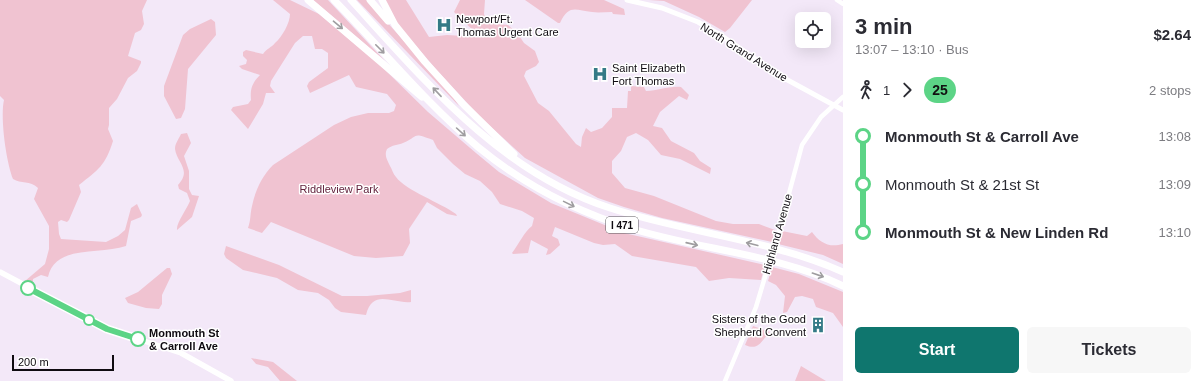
<!DOCTYPE html>
<html lang="en">
<head>
<meta charset="utf-8">
<style>
  body { margin:0; font-family:Helvetica,sans-serif; background:#f7f7f7; color:#2b2b33; height:100vh; display:flex; flex-direction:column; font-size:15px; white-space:nowrap }
  * { box-sizing:border-box; margin:0 }
  p { font-size:13px; color:#7c7c81 }
  .icon { flex:none; width:22px; height:22px; fill:none; stroke:currentColor; stroke-width:2; stroke-linecap:round; stroke-linejoin:round }
  .map { position:relative; flex:1; overflow:hidden }
  .panel { display:flex; flex-direction:column; background:#fff; width:360px }
  .panel>* { flex:none }
  .badge { padding:0 8px; border-radius:13px; font-size:14px; line-height:26px }
  .controls { position:absolute; left:795px; top:12px; display:grid; gap:8px }
  .controls a { display:grid; place-items:center; width:36px; height:36px; border-radius:6px; background:#fff; box-shadow:0 4px 16px #0002; font-size:20px }
  .scale { position:absolute; left:12px; bottom:10px; width:102px; box-sizing:border-box; padding-left:4px; border:2px solid #0f0b11; border-top:0; font-size:11px; line-height:14px; white-space:nowrap; color:#0f0b11; -webkit-text-stroke:3px #fff; paint-order:stroke }
  .map>.badge { position:absolute; translate:-50% -50%; box-shadow:0 0 0 2px #fff }
  .legs { display:flex; align-items:center; gap:6px; height:44px; padding:0 12px; font-size:13px }
  .legs p { margin-inline-start:auto }
  .head { display:flex; align-items:center; justify-content:space-between; height:68px; padding:0 12px }
  h1 { font-size:22px; font-weight:800; line-height:30px }
  .primary-button { display:flex; gap:8px; margin-top:auto; padding:8px 12px }
  .primary-button a { flex:1; height:46px; border-radius:6px; background:#0f766e; color:#fff; font-size:16px; font-weight:800; line-height:46px; text-align:center }
  .primary-button a+a { background:#f7f7f7; color:#2b2b33 }
  ul { padding:0 12px; list-style:none }
  li { display:flex; align-items:center; gap:14px; height:48px; font-size:15px }
  li i { display:grid; place-items:center; width:6px; height:100%; margin:0 5px; background:currentColor }
  li i::after { content:''; width:10px; height:10px; margin:-5px; border:3px solid; border-radius:50%; background:#fff }
  li p { margin-inline-start:auto }
  li:first-child i { background:linear-gradient(#0000 50%,currentColor 0) }
  li:last-child i { background:linear-gradient(currentColor 50%,#0000 0) }
  main { display:flex; flex:1; min-height:0 }
  .map>svg:first-child { display:block }
</style>
</head>
<body>
<main>
<div class="map">
<svg width="843" height="381" viewBox="0 0 843 381">
  <rect width="100%" height="100%" fill="#f3e8f8"/>
  <path fill="#f0c3d1" d="M0 0H147L142 11 144 24 141 30 135 33 128 56 141 61V63L137 71 128 78 117 99 109 108V125L108 129 113 141C105 166 99 169 79 185L81 192 69 220 67 222 61 220 58 222 59 234 61 239 106 242 118 236 125 230 131 208 137 204 142 215 141 217 131 221 126 246C101 255 55 244 48 277L41 275 33 279V284L25 281 45 264 49 249V226L34 199 38 188C30 180 21 184 13 179 6 161 0 117 4 100L0 96Z
    M273 0H290L319 14 378 63 428 112 476 153 499 172 551 203 624 233 765 265 761 280 729 278 709 281 696 267 632 256 615 244 603 245 594 243 555 227 552 236 558 239 560 245 550 254 546 255 548 249 531 240 528 253 513 254 512 253C519 244 524 232 532 226L534 218 522 211 500 204 492 192 480 181 465 174 453 164 437 148 433 140C411 132 420 136 403 143 398 145 392 145 387 149 384 155 387 160 390 166 392 169 393 174 396 177 405 190 441 203 456 214L457 216 447 214 427 202 409 229 410 243 403 256 376 258 354 256 271 222 262 233 248 228C251 220 250 214 252 206 255 191 262 176 273 165L334 125 351 117 368 113H389L394 111 396 105 387 94 356 87 349 75 310 93 307 86 309 82 328 68V53L322 49H315L312 36H303L295 43 271 81 270 86 275 93H266L263 104 248 129 231 110 233 107 248 104 251 100C250 89 252 83 260 75L242 69 239 66 246 64 247 60 243 56V52L246 50 263 54C267 48 271 48 275 43 282 37 290 23 290 14Z
    M313 0H328L385 61Z
    M357 0H367L450 92 459 106Z
    M384 0H406L429 37 447 35 480 37 454 12 460 0H485L484 14 487 23 508 25 518 34 524 43 535 51 539 62 536 66 526 71 524 76 538 103 549 111 576 144 581 147 582 137 586 128 591 132 602 128 612 117V108H627L628 91H631V86L644 87 646 91C658 91 668 86 681 87L689 95 687 100 679 96 660 112 653 126 662 128 671 141 694 153 700 161 711 168 710 174 680 159 661 155 648 140 636 133 627 137 621 151 612 161V173L625 188 654 196 716 221 733 224H759L775 230 772 242 662 218 624 207 598 198 525 158 480 117 435 68 404 32 392 16Z
    M525 0H604L624 9 625 15 613 14 612 12C605 12 598 13 592 12 575 10 569 4 560 23H558Z
    M649 0H752L730 28 725 32 699 17 664 1Z
    M211 19 215 22 216 35 188 69 185 109 181 118 176 119 164 96V86L183 35 190 29Z
    M187 133 191 143 184 156 189 171V189L192 195 199 196 192 217 177 230C176 223 187 209 190 201L187 193 179 189 178 185C192 170 177 163 175 149 175 143 179 139 181 134Z
    M782 231 807 236 812 232C820 243 829 248 843 244V264L823 255 778 244Z
    M226 246 279 265 342 296H367L400 293 411 290V302C392 304 373 288 366 315L341 312 335 308 329 300 318 293 298 290 277 278 243 270 226 258 224 254Z
    M772 267 799 274 843 292V327L833 313 816 307 813 299 802 296 795 297 787 312 783 313 785 296 776 285 768 281Z
    M167 268H170L172 274 162 295V304L159 309 146 308 128 303 125 298 138 292Z
    M753 326 770 332C761 341 759 351 745 345Z
    M251 358 273 362 297 381H280L268 367 256 364Z
    M801 366 826 381H795Z"/>
  <g fill="none" stroke-linecap="round" stroke-linejoin="round">
    <path stroke="#fff" stroke-width="4.5" d="M837 0 843 4
      M725 381 756 307 780 227 802 145 821 117 843 97"/>
    <path stroke="#fff" stroke-width="5" d="M627 0 662 8 698 22 722 36 782 77 843 110"/>
    <path stroke="#fff" stroke-width="5.5" d="M0 272 107 329 181 353 231 381"/>
    <path stroke="#fff" stroke-width="7" d="M308 0 422 97
      M334 0C382 49 426 103 478 147 523 184 577 212 633 229 702 250 777 254 843 286
      M351 0C425 81 501 173 610 208 686 233 769 239 843 272
      M370 0 388 21
      M382 0 395 25 425 62 464 105 514 154"/>
  </g>
  <defs><path id="oneway-shaft" d="M-6 0H5M1.5-3L5.5 0L1.5 3" fill="none" stroke-width="1.6" stroke-linecap="round" stroke-linejoin="round"/></defs>
  <g stroke="#9f9da0">
    <use href="#oneway-shaft" transform="translate(338 25) rotate(40)"/>
    <use href="#oneway-shaft" transform="translate(380 49) rotate(45)"/>
    <use href="#oneway-shaft" transform="translate(437 92) rotate(-133)"/>
    <use href="#oneway-shaft" transform="translate(461 132) rotate(42)"/>
    <use href="#oneway-shaft" transform="translate(569 204) rotate(26)"/>
    <use href="#oneway-shaft" transform="translate(692 244) rotate(13)"/>
    <use href="#oneway-shaft" transform="translate(752 244) rotate(-166)"/>
    <use href="#oneway-shaft" transform="translate(818 275) rotate(19)"/>
  </g>
  <g fill="none" stroke-linecap="round" stroke-linejoin="round">
    <defs>
      <path id="line-1" d="M28 288 107 329 138 339"/>
    </defs>
    <use href="#line-1" stroke="#fff" stroke-width="9"/>
    <use href="#line-1" stroke="#5cd486" stroke-width="6"/>
  </g>
  <defs>
    <symbol id="hospital-bare" viewBox="-9 -9 18 18"><path d="M-5-5h3v3.5h4V-5h3V5h-3V1.5h-4V5h-3Z" fill="#347a86" stroke="#fff" stroke-width="2.5" paint-order="stroke"/></symbol>
    <symbol id="building-bare" viewBox="-9 -9 18 18"><path d="M-4-6H4V6H1V3H-1V6H-4ZM-2.5-4.3h1.7v1.8h-1.7ZM.8-4.3h1.7v1.8H.8ZM-2.5-1h1.7V.8h-1.7ZM.8-1h1.7V.8H.8Z" fill="#347a86" stroke="#fff" stroke-width="2.5" paint-order="stroke"/></symbol>
  </defs>
  <g fill-rule="evenodd">
    <use href="#hospital-bare" x="433" y="14" width="22" height="22"/>
    <use href="#hospital-bare" x="589" y="63" width="22" height="22"/>
    <use href="#building-bare" x="807" y="314" width="22" height="22"/>
  </g>
  <g fill="#fff" stroke="#5cd486" stroke-width="2">
    <circle cx="28" cy="288" r="7"/>
    <circle cx="89" cy="320" r="5"/>
    <circle cx="138" cy="339" r="7"/>
  </g>
  <g text-anchor="middle" dominant-baseline="central" stroke-width="3" stroke-linejoin="round" paint-order="stroke">
    <rect fill="#fff" stroke="#575458" stroke-width="1" x="606" y="217" width="32" height="16" rx="3"/>
    <g font-size="10" font-weight="bold" fill="#0f0b11">
      <text x="622" y="225">I 471</text>
    </g>
    <g font-size="11" fill="#0f0b11" stroke="#fff" text-anchor="start">
      <text x="456" y="19">Newport/Ft.<tspan x="456" dy="13">Thomas Urgent Care</tspan></text>
      <text x="612" y="68">Saint Elizabeth<tspan x="612" dy="13">Fort Thomas</tspan></text>
      <text x="806" y="319" text-anchor="end">Sisters of the Good<tspan x="806" dy="13">Shepherd Convent</tspan></text>
    </g>
    <g font-size="11" fill="#0f0b11" stroke="#fff">
      <text transform="translate(744 52) rotate(32)">North Grand Avenue</text>
      <text transform="translate(777 234) rotate(-74)">Highland Avenue</text>
    </g>
    <g font-size="11" fill="#63233e" stroke="#fff">
      <text x="339" y="189">Riddleview Park</text>
    </g>
    <g font-size="11" font-weight="bold" fill="#0f0b11" stroke="#fff" text-anchor="start">
      <text x="149" y="333">Monmouth St<tspan x="149" dy="13">&amp; Carroll Ave</tspan></text>
    </g>
  </g>
</svg>
<div class="controls">
<a><svg class="icon" aria-label="locate" viewBox="0 0 24 24"><circle cx="12" cy="12" r="6"/><path d="M12 2v4M12 18v4M2 12h4M18 12h4"/></svg></a>
</div>
<div class="scale">200 m</div>
</div>
<section class="panel">
<div class="head"><div><h1>3 min</h1><p>13:07 – 13:10 · Bus</p></div><b>$2.64</b></div>
<div class="legs"><svg class="icon" aria-label="walk" viewBox="0 0 24 24"><circle cx="13" cy="4" r="2"/><path d="M13 8l-2 6 4 7M11 14l-3 7M7 12l3-4h3l4 4"/></svg>1<svg class="icon" aria-label="forward" viewBox="0 0 24 24"><path d="M9 5l7 7-7 7"/></svg><b class="badge" style="background:#5cd486;color:#111">25</b><p>2 stops</p></div>
<ul>
<li><i style="color:#5cd486"></i><b>Monmouth St &amp; Carroll Ave</b><p>13:08</p></li>
<li><i style="color:#5cd486"></i><span>Monmouth St &amp; 21st St</span><p>13:09</p></li>
<li><i style="color:#5cd486"></i><b>Monmouth St &amp; New Linden Rd</b><p>13:10</p></li>
</ul>
<div class="primary-button"><a>Start</a><a>Tickets</a></div>
</section>
</main>
</body>
</html>
